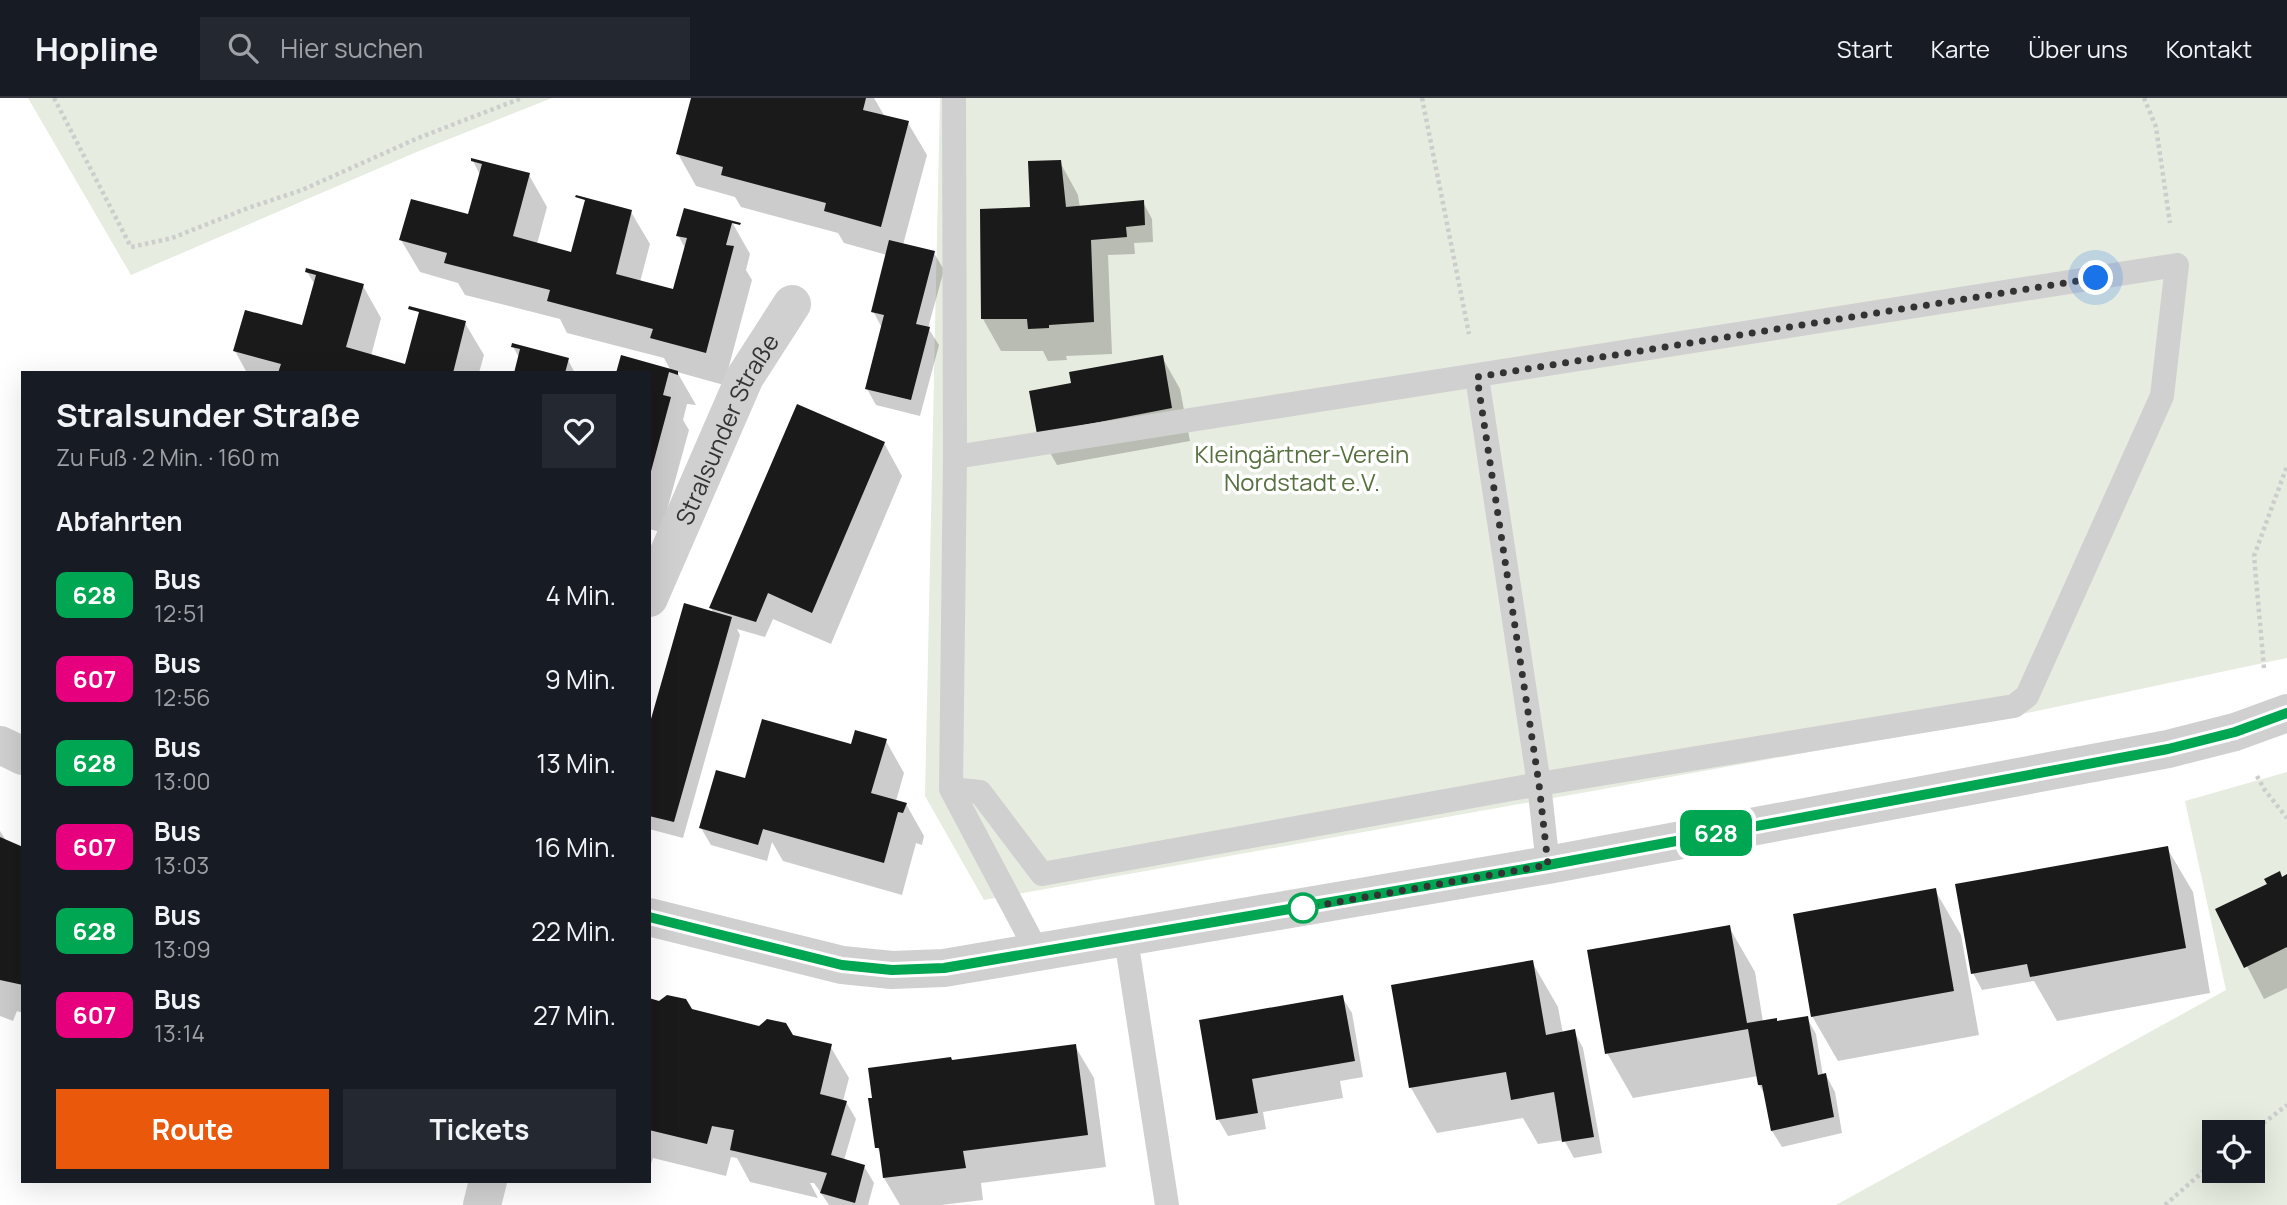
<!DOCTYPE html>
<html lang="de">
<head>
<meta charset="utf-8">
<style>
  body { margin:0; font-family:Manrope,sans-serif; background:#242831; color:#f1f3f6; height:100vh; display:flex; flex-direction:column; font-size:26px; white-space:nowrap }
  * { box-sizing:border-box; margin:0 }
  p { font-size:23px; color:#9ea1a6 }
  .icon { flex:none; width:38px; height:38px; fill:none; stroke:currentColor; stroke-width:2; stroke-linecap:round; stroke-linejoin:round }
  .map { position:relative; flex:1; overflow:hidden }
  .drawer { position:absolute; left:21px; top:273px; width:630px; height:812px; display:flex; flex-direction:column; background:#171b24; border-radius:0px; box-shadow:0 7px 28px #0002 }
  .drawer>* { flex:none }
  .badge { padding:0 14px; border-radius:10px; font-size:24px; line-height:46px }
  .tools { position:absolute; left:2202px; top:1022px; display:grid; gap:14px }
  .tools a { display:grid; place-items:center; width:63px; height:63px; border-radius:0px; background:#171b24; box-shadow:0 7px 28px #0002; font-size:35px }
  .you { position:absolute; width:35px; height:35px; margin:-18px; border:5px solid #fff; border-radius:50%; background:#1a73e8; box-shadow:0 0 0 10px #1a73e833 }
  .map>.badge { position:absolute; translate:-50% -50%; box-shadow:0 0 0 4px #fff }
  h2 { padding:0 35px; font-size:26px; line-height:63px }
  .round { display:grid; place-items:center; flex:none; width:74px; height:74px; border-radius:0px; background:#242831 }
  .summary { display:flex; align-items:center; justify-content:space-between; height:119px; padding:0 35px }
  h1 { font-size:33px; font-weight:700; line-height:52px }
  .primary-button { display:flex; gap:14px; margin-top:auto; padding:14px 35px }
  .primary-button a { flex:1; height:80px; border-radius:0px; background:#ea580c; color:#fff; font-size:28px; font-weight:700; line-height:80px; text-align:center }
  .primary-button a+a { background:#242831; color:#f1f3f6 }
  ul { padding:0; list-style:none }
  li { display:flex; align-items:center; gap:21px; height:84px; padding:0 35px }
  li div { flex:1 }
  li b { display:block; font-size:26px }
  li em { font-style:normal }
  li .badge { min-width:77px; font-weight:700; text-align:center }
  header { display:flex; align-items:center; gap:42px; box-sizing:border-box; height:98px; padding:0 35px; background:#171b24; border-bottom:2px solid #363941 }
  header strong { font-size:33px }
  nav { display:flex; gap:38px; margin-inline-start:auto; font-size:24px }
  .search { width:490px; height:63px; background:#242831; display:flex; align-items:center; gap:18px; box-sizing:border-box; padding:0 24px; border-radius:0px; color:#9ea1a6; font-size:26px }
  .map>svg:first-child { display:block }
</style>
</head>
<body>
<header>
<strong>Hopline</strong>
<div class="search"><svg class="icon" aria-label="search" viewBox="0 0 24 24"><circle cx="10" cy="10" r="6"/><path d="M15 15l6 6"/></svg>Hier suchen</div>
<nav><a>Start</a><a>Karte</a><a>Über uns</a><a>Kontakt</a></nav>
</header>
<div class="map">
<svg width="2287" height="1107" viewBox="0 0 2287 1107">
  <rect width="100%" height="100%" fill="#fff"/>
  <path fill="#e6ecdf" fill-rule="evenodd" d="M28 0H552L419 53 131 177Z
    M940 0H2287V560L2027 615 984 802 925 698Z
    M2287 674V1107H1836L2226 892 2185 703ZM2214 1034H2252V1073H2214Z"/>
  <path fill="#0003" d="M693 0H874L885 19 908 25 927 57 903 147 934 155 944 172 928 230 939 247 920 318 876 307 867 291 882 230 873 213 887 157 844 145 838 135 741 109 735 99 696 88 678 56Z
    M473 63 529 77 547 109 537 146 572 156 631 114 650 146 640 184 675 193 686 152 678 137 732 124 750 156 746 172 752 182 724 287 677 274 696 307 687 306 683 322 689 332 661 434 649 431V275L671 273 664 260 567 235 560 221 465 197 458 185 420 174 401 142 469 118 480 77Z
    M1060 64 1078 97 1080 111 1143 104 1152 121 1153 144 1134 145 1135 156 1108 157 1112 256 1066 258 1067 262 1048 263 1043 253H1001L983 221Z
    M307 174 363 188 381 220 371 258 406 268 465 225 484 257 479 275H247L235 253 303 229 315 187Z
    M513 249 568 262 575 275H516L520 261Z
    M1162 259 1180 291 1190 343 1057 367 1039 335 1073 286Z
    M884 345 902 378 831 546 773 521 765 539 737 531 740 537 683 740 649 731V635L714 516 711 510Z
    M886 643 904 675 896 703 906 706 924 738 922 747 916 745 902 797 783 763 772 744 767 763 711 747 701 730 749 684 852 648Z
    M0 733 7 744 23 751V915L17 913 13 923 0 918Z
    M2167 750 2193 794 2210 895 2057 923 2034 883 1982 892 1973 875Z
    M2287 778V890L2264 901 2218 812Z
    M1935 792 1961 837 1979 937 1838 963 1812 918Z
    M1729 829 1755 874 1763 924 1778 925 1807 920 1816 936 1823 978 1826 977 1835 994 1842 1035 1782 1049 1772 1033 1766 998 1759 987 1758 978 1633 1000 1607 955Z
    M1532 864 1558 909 1563 936 1574 933 1583 950 1602 1055 1574 1060 1564 1042 1538 1046 1523 1020 1437 1035 1411 990 1393 888Z
    M1342 899 1352 915 1363 979 1340 983 1343 1000 1263 1014 1266 1031 1228 1038 1218 1021 1201 923Z
    M649 902 830 948 849 980 843 1003 846 1004 856 1021 844 1062 864 1068 874 1085 868 1107H829L814 1085H810L818 1100 750 1084 737 1060 731 1059 726 1078 653 1060 651 1066H649Z
    M1075 948 1094 980 1106 1069 981 1085 983 1102 941 1107H900L884 1080 882 1058 877 1049 952 964Z"/>
  <path fill="#1a1a1a" d="M691 0H866L863 12 909 23 881 129 824 113 826 105 721 77 723 69 676 56Z
    M471 60 530 75 513 138 571 154 585 102 575 99 576 97 632 112 616 176 673 191 687 140 676 138 684 110 741 125 740 127 732 125 726 147 734 148 706 255 650 240 653 231 547 203 550 192 444 165 447 155 399 142 411 101 468 116 482 66 471 63Z
    M1061 62 1066 109 1144 102 1145 127 1126 129 1127 139 1091 142 1094 224 1049 227V230L1028 231 1027 221H981L980 111 1030 109 1028 63Z
    M889 142 935 153 916 226 930 229 911 302 865 291 884 217 871 214Z
    M306 170 364 186 346 249 405 266 419 214 408 211 409 208 466 223 453 275H278L281 266 233 253 245 212 302 227 316 177 305 174Z
    M512 245 569 260 565 275H514L520 251 511 249Z
    M621 257 678 273V277L669 274 663 297 671 299 650 377 649 275H616Z
    M1163 257 1172 310 1037 336 1029 293 1071 285 1069 274Z
    M797 306 885 344 812 515 768 495 756 524 709 510Z
    M684 505 732 519 674 724 649 718V628Z
    M762 621 851 646 855 632 887 641 871 695 907 705 903 715 898 714 884 765 763 731 758 747 699 730 716 672 745 680Z
    M0 739 23 749V887L0 882Z
    M2168 748 2186 850 2030 879 2027 866 1971 876 1955 786Z
    M2280 773 2282 779 2287 776V849L2244 870 2215 811 2267 786 2264 781Z
    M1936 790 1954 893 1811 919 1793 816Z
    M1730 827 1747 925 1777 920V923L1808 918 1818 977 1826 975 1834 1019 1771 1033 1762 987H1758L1748 931 1605 956 1587 852Z
    M1533 862 1546 937 1575 931 1594 1039 1562 1044 1554 994 1511 1002 1506 974 1409 990 1391 887Z
    M667 897 686 901 692 911 759 928 767 921 786 925 793 937 832 946 820 996 847 1003 831 1057 865 1067 855 1105 820 1095 827 1075 730 1052 734 1032 712 1028 707 1046 649 1032V900L659 903Z
    M1343 897 1355 963 1252 981 1258 1015 1216 1022 1199 922Z
    M1076 946 1088 1037 963 1053 966 1070 883 1080 879 1050H875L868 1000H872L868 970 951 959 952 962Z"/>
  <g fill="none" stroke-linecap="round" stroke-linejoin="round">
    <path stroke="#cdcdcd" stroke-width="4.5" stroke-dasharray="3.5 3.5" stroke-linecap="butt" d="M54 0 131 149 172 140 248 110 302 92 418 40 522 0
      M1422 0 1469 236
      M2144 0 2156 29 2170 125
      M2264 570 2254 458 2287 368
      M2257 678 2264 691 2287 720
      M2252 1034 2287 1007
      M2165 1107 2214 1064"/>
    <path stroke="#d0d0d0" stroke-width="24" d="M954 0 955 359 951 691 1038 855
      M1477 279 1539 686 1548 767
      M951 691 980 694 1042 776 1539 686 2014 608 2027 598 2162 298 2177 167 955 359
      M1126 841 1167 1107"/>
    <g stroke="#d0d0d0" stroke-width="38">
      <path id="s1" d="M649 500 745 279 792 206"/>
      <path d="M0 647 23 658"/>
      <path d="M649 819 842 867 892 872 944 870 1548 767 2168 651 2235 634 2287 615"/>
      <path d="M482 1107 488 1083"/>
    </g>
  </g>
  <g fill="none" stroke-linecap="round" stroke-linejoin="round">
    <defs>
      <path id="line" d="M649 819 842 867 892 872 944 870 1548 767 2168 651 2235 634 2287 615"/>
    </defs>
    <use href="#line" stroke="#fff" stroke-width="16"/>
    <use href="#line" stroke="#00a651" stroke-width="10"/>
    <path stroke="#333" stroke-width="7" stroke-dasharray="0 12.6" d="M1303 810 1548 767 1539 686 1477 279 2096 180"/>
  </g>
  <circle fill="#fff" stroke="#00a651" stroke-width="3.5" cx="1303" cy="810" r="14"/>
  <g text-anchor="middle" dominant-baseline="central" stroke-width="7" stroke-linejoin="round" paint-order="stroke">
    <g font-size="24" fill="#333" stroke="#fff">
      <text stroke="none"><textPath href="#s1" startOffset="186">Stralsunder Straße</textPath></text>
    </g>
    <g font-size="24" fill="#56703f" stroke="#fff">
      <text x="1302" y="355">Kleingärtner-Verein<tspan x="1302" dy="28">Nordstadt e.V.</tspan></text>
    </g>
  </g>
</svg>
<div class="tools">
<a><svg class="icon" aria-label="locate" viewBox="0 0 24 24"><circle cx="12" cy="12" r="6"/><path d="M12 2v4M12 18v4M2 12h4M18 12h4"/></svg></a>
</div>
<div class="you" style="left:2096px;top:180px"></div>
<b class="badge" style="left:1716px;top:735px;background:#00a651;color:#fff">628</b>
<section class="drawer">
<div class="summary"><div><h1>Stralsunder Straße</h1><p>Zu Fuß · 2 Min. · 160 m</p></div><a class="round"><svg class="icon" aria-label="heart" viewBox="0 0 24 24"><path d="M12 20l-8-8c-3-5 5-10 8-4 3-6 11-1 8 4z"/></svg></a></div>
<h2>Abfahrten</h2>
<ul>
<li><span class="badge" style="background:#00a651;color:#fff">628</span><div><b>Bus</b><p>12:51</p></div><em>4 Min.</em></li>
<li><span class="badge" style="background:#e6007e;color:#fff">607</span><div><b>Bus</b><p>12:56</p></div><em>9 Min.</em></li>
<li><span class="badge" style="background:#00a651;color:#fff">628</span><div><b>Bus</b><p>13:00</p></div><em>13 Min.</em></li>
<li><span class="badge" style="background:#e6007e;color:#fff">607</span><div><b>Bus</b><p>13:03</p></div><em>16 Min.</em></li>
<li><span class="badge" style="background:#00a651;color:#fff">628</span><div><b>Bus</b><p>13:09</p></div><em>22 Min.</em></li>
<li><span class="badge" style="background:#e6007e;color:#fff">607</span><div><b>Bus</b><p>13:14</p></div><em>27 Min.</em></li>
</ul>
<div class="primary-button"><a>Route</a><a>Tickets</a></div>
</section>
</div>
</body>
</html>
